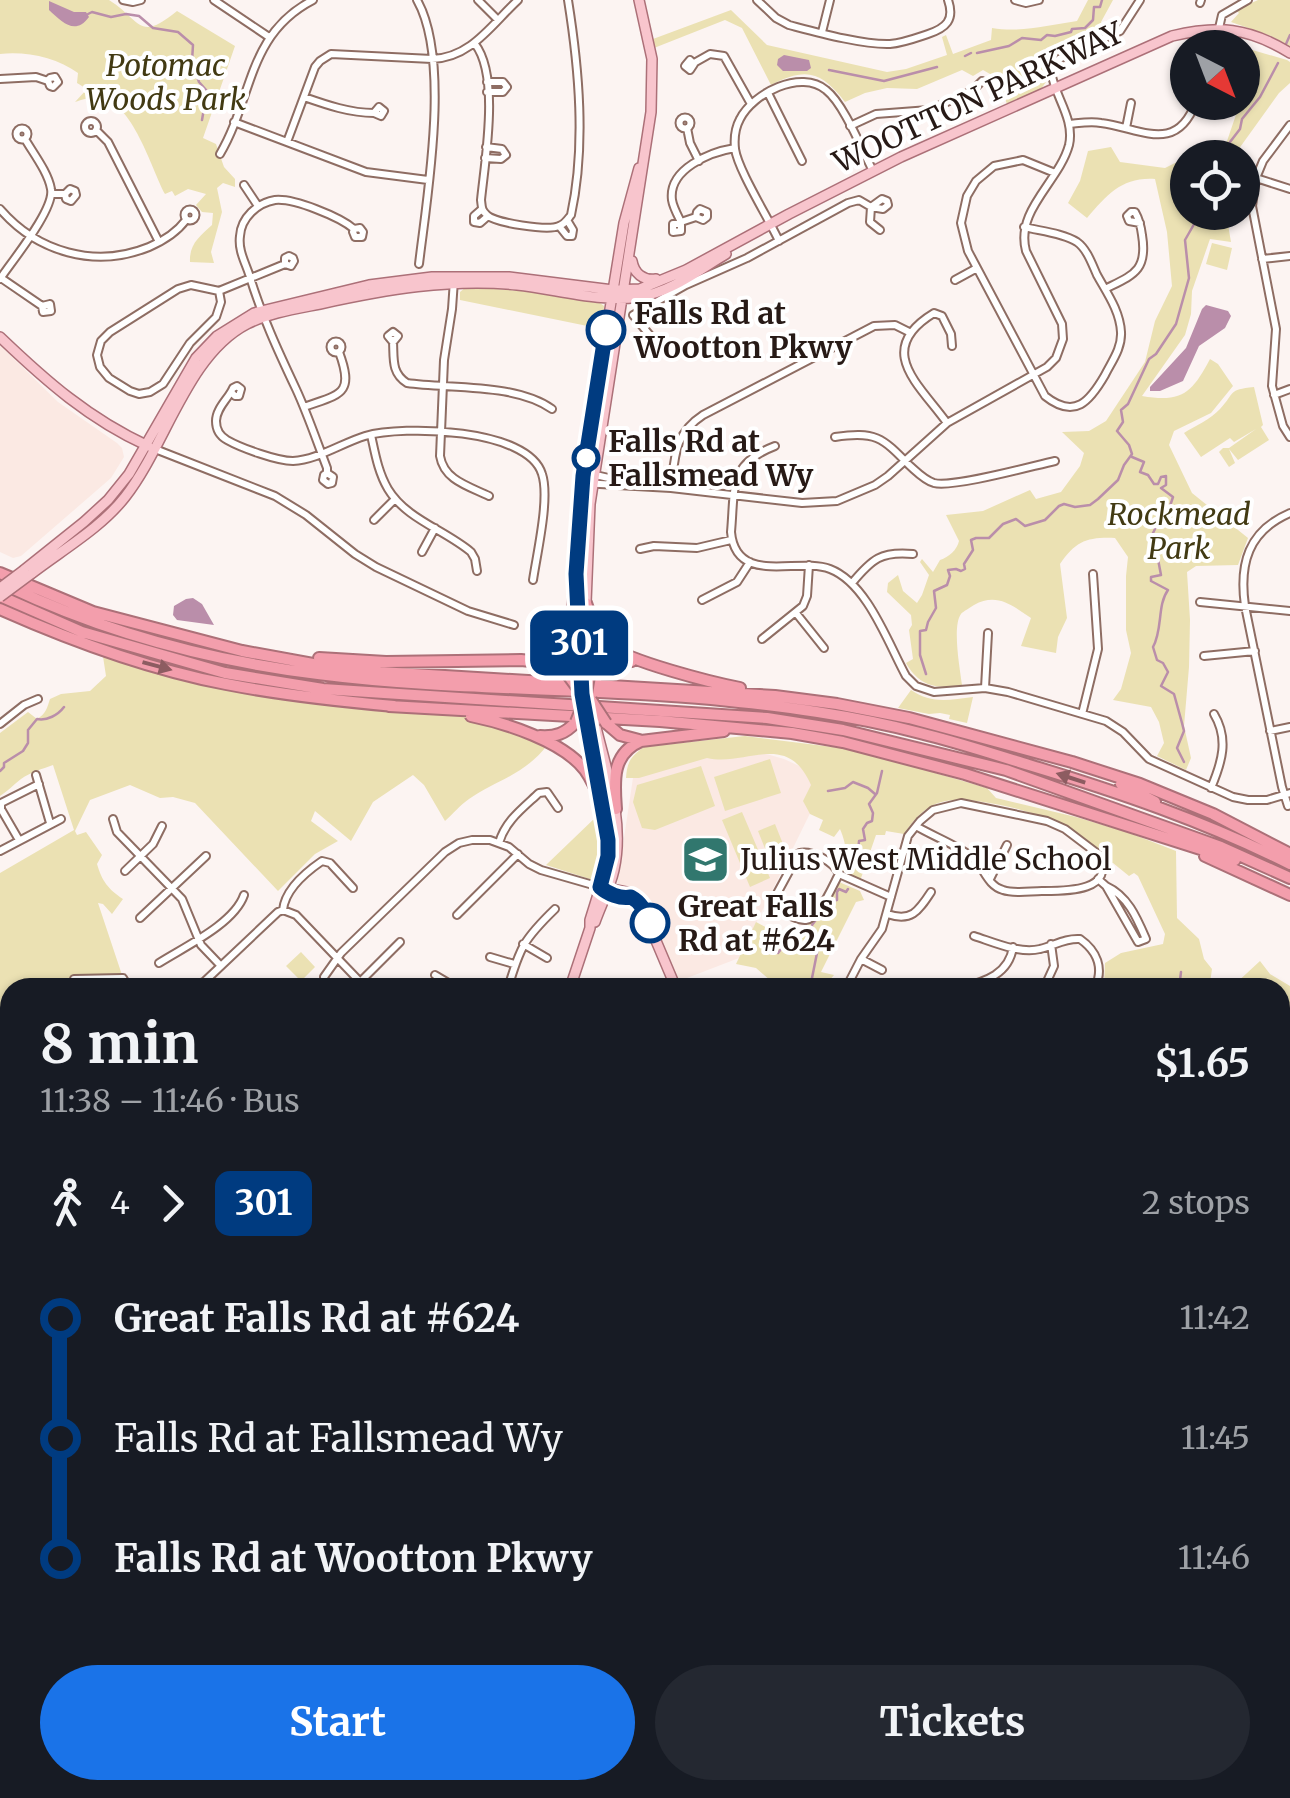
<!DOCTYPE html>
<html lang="en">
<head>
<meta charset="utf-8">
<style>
  body { margin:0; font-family:Merriweather,serif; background:#242831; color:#f1f3f6; height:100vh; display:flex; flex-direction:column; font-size:38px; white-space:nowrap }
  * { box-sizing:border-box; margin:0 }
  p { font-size:32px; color:#9ea1a6 }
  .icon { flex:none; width:55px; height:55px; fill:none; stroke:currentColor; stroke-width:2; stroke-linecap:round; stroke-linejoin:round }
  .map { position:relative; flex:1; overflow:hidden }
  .panel { position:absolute; left:0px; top:978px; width:1290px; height:822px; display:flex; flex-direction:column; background:#171b24; border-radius:30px 30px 0 0; box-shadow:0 2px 8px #0004 }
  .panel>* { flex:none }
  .badge { padding:0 20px; border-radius:15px; font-size:35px; line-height:65px }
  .needle { width:65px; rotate:138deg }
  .fabs { position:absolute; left:1170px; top:30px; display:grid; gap:20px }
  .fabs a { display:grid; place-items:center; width:90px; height:90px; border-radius:50%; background:#171b24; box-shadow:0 2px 8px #0004; font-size:50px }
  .map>.badge { position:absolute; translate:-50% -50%; box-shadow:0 0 0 5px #fff }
  .legs { display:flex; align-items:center; gap:15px; height:110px; padding:0 40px; font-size:32px }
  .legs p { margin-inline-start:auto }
  .head { display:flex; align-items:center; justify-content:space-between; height:170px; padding:0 40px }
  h1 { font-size:55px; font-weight:700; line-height:75px }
  .button { display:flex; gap:20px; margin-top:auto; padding:20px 40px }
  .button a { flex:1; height:115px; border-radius:60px; background:#1a73e8; color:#fff; font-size:40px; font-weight:700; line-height:115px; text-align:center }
  .button a+a { background:#242831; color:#f1f3f6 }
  ul { padding:0 40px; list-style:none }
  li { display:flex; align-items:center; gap:35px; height:120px; font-size:38px }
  li i { display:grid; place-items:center; width:15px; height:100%; margin:0 12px; background:currentColor }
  li i::after { content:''; width:25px; height:25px; margin:-12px; border:8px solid; border-radius:50%; background:#171b24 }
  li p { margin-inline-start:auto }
  li:first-child i { background:linear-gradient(#0000 50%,currentColor 0) }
  li:last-child i { background:linear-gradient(currentColor 50%,#0000 0) }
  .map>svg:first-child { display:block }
</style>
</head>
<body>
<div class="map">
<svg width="1290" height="1798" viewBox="0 0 1290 1798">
  <rect width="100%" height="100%" fill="#fcf4f2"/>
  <path fill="#fbe9e3" d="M0 345 58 402 117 443 122 448 124 457 111 478 21 556 13 558 0 552Z
    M759 752 784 759 808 770 820 793 739 958 674 983 640 903 616 892 634 771 690 753Z
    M10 1513V1676L0 1670V1514Z
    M0 1782H10V1790H71L73 1798H0Z
    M547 1790H714L707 1798H539Z"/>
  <path fill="#ebe1b3" d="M0 0H109C141 20 138 43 177 11L235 46 203 138 216 144 224 167 235 179V187L223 183 217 188 222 212 211 252 214 263 190 262C189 244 200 236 212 225L213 213 202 212 196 205 206 194 188 189 175 196 172 191 165 194C151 168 133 102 99 97 93 96 82 100 75 102L87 89 77 83 78 73C57 58 27 51 0 54Z
    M1088 0H1113L1101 22 1107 33 1058 56 1049 67 1046 82 1041 89 1007 104 999 83 992 82 990 74 983 70 973 76 962 70 917 89 887 88 865 93 845 102C821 71 806 67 771 85L742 28 725 20 654 48 653 39 731 10 767 45 887 72 906 69 947 55 942 37 946 35 953 54 991 40 992 28C1020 33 1049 25 1077 21Z
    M1258 0H1290V46L1271 36 1231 22 1239 13 1236 10Z
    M1225 42 1287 60 1290 62V83L1279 93 1233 157H1216L1226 144 1240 103 1242 102V48L1211 47 1205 43Z
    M1111 147 1120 162 1165 168 1181 160 1187 168 1174 191 1187 200 1188 212 1226 213 1231 242 1210 239 1192 291 1191 314 1185 335 1142 396C1182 403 1192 393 1210 359L1218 364 1233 386 1211 413 1174 431 1169 445 1192 493 1248 538 1238 565 1196 566 1187 572 1190 620 1189 667 1184 726 1191 758 1186 770 1157 756 1164 743 1159 722 1151 707 1113 700 1121 689 1131 653 1126 630V576L1128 557 1115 538C1087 537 1076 541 1060 564L1067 618 1058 637 1056 653 1021 646 1031 618C1013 606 997 592 974 605 973 606 962 612 961 614 952 626 960 669 962 685 937 690 919 686 906 663L913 659 909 630 912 625 911 615 887 592 888 583 898 575 903 591 917 603 922 595 929 575 920 562 922 559 933 572 940 560C949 557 957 550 959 541L946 515 983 511 1030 490 1036 499 1061 492 1080 466 1084 453 1062 432 1089 431 1106 421 1145 362 1155 321 1172 286 1167 232 1155 179C1122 177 1108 194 1087 218L1068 203 1080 181 1088 151Z
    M1212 243 1232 248 1227 270 1206 264Z
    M466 287 524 291 600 303 604 306 602 329 460 300V292Z
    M1254 387 1263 425 1261 427 1269 440 1238 460 1229 449 1235 463 1229 467 1219 452 1223 448H1229L1256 429 1234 442 1230 438 1201 457 1184 433C1195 426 1211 419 1220 409 1236 392 1227 390 1254 387Z
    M102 650 222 684 445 711 501 722 548 744C525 775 498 779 469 799 460 805 453 814 445 821L424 785 413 775 373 802 351 841 315 811 311 821 338 841 315 854 278 891 195 803 173 797 160 798 130 785 90 800 75 831 77 835 86 832 102 855 97 864C102 881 108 889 123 899L112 914 103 904 98 903 123 978 129 987 10 988V1157L0 1146V873L74 830 53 765C42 769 31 772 21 779 13 785 8 791 0 796V733L28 712 37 719C46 714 47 708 50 699L61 694 90 691 106 676Z
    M911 690C931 704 949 700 973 697L967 723 949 719 950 715 940 713 929 714 898 708Z
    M745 736 857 750 987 788 996 798 1076 817 1127 832 1176 851 1177 918 1199 939 1204 959 1212 969 1210 983 1213 987H1104L1105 963 1121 953 1163 944 1165 934 1138 876 1134 873 1129 876 1113 863 1104 864C1097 823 982 794 946 801 927 804 914 819 904 834L886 831 885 835H876L860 881 840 873C839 851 852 858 840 829L834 837 819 830 823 820 810 814 803 801 811 785C787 730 747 767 707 758L639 778H626C627 762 631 756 644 747Z
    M770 759 781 793 725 811 714 777Z
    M701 766 715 806 655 830 642 828 633 802 637 785Z
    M742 812 770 878 750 887 722 820Z
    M597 816 608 841 596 881 546 865Z
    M775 824 785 849 768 856 758 831Z
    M839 882 860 891 864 900 856 902 821 972 834 975 828 982H823L824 987H778L756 968 736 964 756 922 779 934 790 936 822 915Z
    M301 952 315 967 301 981 286 966Z
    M1260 961 1270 974 1290 986V1021L1287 1022 1280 1010V988L1252 987 1246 978 1234 985Z
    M10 1521V1567L8 1569H0V1522Z
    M0 1575 10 1576V1649L0 1648Z
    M1280 1671 1290 1679V1798H1104L1099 1790H1280Z
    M81 1790H155L156 1792 140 1798H77L76 1795Z
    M188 1790H228L224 1798H165Z"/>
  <path fill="#ba8eaa" d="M49 1 74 12H86L89 17C75 36 62 22 49 10Z
    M784 55 809 60 811 68 807 71H783L777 65 778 59Z
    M1206 305 1228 311 1231 316 1225 328 1199 346 1183 381 1160 391H1150V387L1186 348 1202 309Z
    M193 598 202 604 214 625 177 620 173 615 174 606 186 599Z"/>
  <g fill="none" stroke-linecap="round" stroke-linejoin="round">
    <path stroke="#ba8eaa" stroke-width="2.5" d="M88 14 92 12 111 17 126 14 139 16 153 28 178 32 193 45 192 61 199 82 207 91 202 120
      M1286 44 1290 35
      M977 53 1009 46 1022 38 1041 40 1047 35 1055 36 1071 32 1072 29 1085 28 1093 20 1094 7H1100L1102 0
      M965 56 971 53
      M829 70 884 81 937 67
      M1224 158 1228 151 1230 142 1240 129 1242 119 1260 97 1278 63
      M1132 457 1144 462 1140 472 1148 475 1154 484H1158L1161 477 1166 476V485L1161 488 1173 497 1170 506 1165 510 1167 520 1157 525 1153 533 1161 575 1151 577V581L1168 590C1157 605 1163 629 1153 647L1157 660 1163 663 1168 672 1161 686 1174 694 1182 723 1184 731 1177 748 1184 762
      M926 674 920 655V631L926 630 928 622 936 608 934 591 947 585 950 576 948 570 956 569 961 571 965 569 964 564 973 550 971 540 976 538H989L1003 524 1016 519 1025 526 1045 520 1059 506 1064 504 1075 507 1090 505 1098 499 1118 480 1124 465 1132 454 1129 445 1117 431 1123 422 1121 410 1128 404 1149 359 1156 354 1176 324 1189 278 1185 240 1201 212
      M0 771 4 767V763L23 751 28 743V730L37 719C47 721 58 715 64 707
      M828 791 845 788 853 782 868 788 875 794
      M852 868 857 865 859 841 865 840 863 829 867 823 872 821 873 813 869 804 877 793 882 771
      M778 953 787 941 793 940 799 935 812 930V925L818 917 824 916 829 910 830 901 837 900V892L839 889 846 892 848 889
      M810 988 819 943 811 933
      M1179 988 1181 972
      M0 1110 10 1103
      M0 1127 6 1131 10 1141"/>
    <defs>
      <path id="minor" d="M123 0 133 2 141 0
        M214 0 269 37
        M417 0C451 60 427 196 419 264
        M478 0 498 20
        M757 0 776 18 789 25C816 32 863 45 890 44 903 43 916 38 928 34 946 28 955 20 948 0
        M1015 0 1026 3 1039 0
        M1200 3 1201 0
        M1219 28 1222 15 1248 0
        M822 32 830 0
        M475 44C500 76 485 160 481 200 482 207 481 210 487 215 495 223 548 231 559 226 565 224 567 220 571 215 586 146 579 69 568 0
        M690 60 694 64 690 70 685 66Z
        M694 63 710 54 724 56 751 104
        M0 79 36 77 48 81 50 86 53 87 58 82 55 77 50 78 48 81
        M487 82H503L507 87 503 92H487
        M768 93 802 161
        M304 97C327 105 350 113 374 113L379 107 384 111 381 116 374 113
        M679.5 123a5.5 5.5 0 1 1 11 0a5.5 5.5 0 1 1-11 0Z
        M85 127a6 6 0 1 1 12 0a6 6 0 1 1-12 0Z
        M234 122 366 172 428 180
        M1069 124C1080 123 1091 121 1101 123 1141 128 1176 155 1196 102
        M1290 125 1263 161 1256 178 1252 206 1276 329 1272 386 1283 426 1290 437
        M850 126 876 114 929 110 972 91 982 81
        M687 128 690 143 699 161
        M1126 128 1131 103
        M16.5 134a5.5 5.5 0 1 1 11 0a5.5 5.5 0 1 1-11 0Z
        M96 130 108 142 159 242
        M287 142 315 67 320 61 331 54 432 59C471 58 492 24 518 0
        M220 154C253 98 247 34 313 0
        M485 158 501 159 506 155 502 149 486 147
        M1256 178 1290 189
        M244 185 258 206
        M52 194H65L70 189 75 191 76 195 71 201 66 199 65 194
        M0 209C37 252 95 269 149 247 163 241 177 232 186 220
        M482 209 474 216V222L480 223 488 216
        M184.5 215a5.5 5.5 0 1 1 11 0a5.5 5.5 0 1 1-11 0Z
        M696 217 703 220 707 217V212L700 209 697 212 696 217 681 222C678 216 673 207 672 200 668 169 710 152 735 148
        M680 224H673V232L681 231V223
        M559 226 567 236H572L573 230 567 220
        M1024 227C1040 231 1063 233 1077 242 1087 249 1092 264 1097 275 1107 293 1120 311 1121 332 1122 348 1112 361 1105 375 1090 401 1075 420 1045 396L968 251 961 223 967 196 976 181 994 166 1023 160 1055 173
        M779 241C769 219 738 170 735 149 734 139 735 128 740 119 753 93 801 69 826 90 844 104 862 150 873 171
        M1262 259 1290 256
        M1 278 42 306 43 312 51 311 50 304 42 306
        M0 279C12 261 55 209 51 189 48 172 33 153 25 139
        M454 280 452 309 444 360 440 456C444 480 468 486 489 496
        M955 280 977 268
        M191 285 219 291 221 302 216 317 190 343 163 384 150 392 139 394 130 391 109 378 100 367 97 355 101 341 110 332 178 289Z
        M1105 289C1133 275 1148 271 1142 235 1141 227 1139 219 1135 212H1131L1127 216 1129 221 1140 223
        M219 291 285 264 291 266 294 261 293 258 289 256 285 258V264
        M393 332 398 336 393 342 388 336Z
        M330.5 347a5.5 5.5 0 1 1 11 0a5.5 5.5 0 1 1-11 0Z
        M393 342C394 358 391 373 407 383 449 389 516 383 552 409
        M663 351 633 315 686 285 747 258 848 203 859 200 871 207 882 199 887 201 888 205 883 209 871 207 870 222 880 230
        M232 393 235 396H239L241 389 237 386 233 388C229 398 216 408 216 421 216 429 220 436 227 440 241 448 277 461 293 461 317 460 342 443 365 436 403 425 528 428 542 474 550 498 537 553 533 580
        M1274 395 1290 389
        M304 407C340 394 355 395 339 352
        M947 423C920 385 873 350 934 313L942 316 951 334 952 346
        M371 435C375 453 378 472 388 489 406 519 445 530 471 552L475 559 477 571
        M835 437C875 431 882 437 909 465 917 472 924 480 934 483 953 488 1032 466 1055 461
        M775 446C728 464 735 488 731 532 736 586 797 557 830 569 867 583 888 643 906 676L916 686 934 692 985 688 1008 692 1106 721 1123 732 1149 759 1233 797 1248 800H1267L1290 793
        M155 449 275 496 306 515 355 554 376 567 468 611 514 625
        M327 473 324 475 323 480 328 484 332 483 333 477 327 473V468C317 442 308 415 296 389 278 351 261 314 249 274 245 262 238 250 240 236 241 218 257 203 275 200 294 198 340 217 354 229L360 228 363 232 362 237H355L353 232 354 229
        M583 475 600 476 626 482
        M582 483 671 488 802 503 837 501 875 485 888 476 947 423 1047 367 1056 358 1063 339 1062 324 1026 251C1015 210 1059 182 1069 145 1075 118 1054 96 1051 71L1059 59 1120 31 1140 0
        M671 488C675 456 674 434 703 415L874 326 895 325 911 333
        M1290 513C1248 531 1239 564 1245 606L1282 787 1288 806 1290 805
        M374 520 395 499
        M640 549 654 546 697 548 731 540
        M422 552 435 528
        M852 583C872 559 881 551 913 554
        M702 600 737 582 750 562
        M1200 602 1290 611
        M796 613 824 648
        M762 639 803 606 807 596 809 565
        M1204 656 1255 651
        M985 688 988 633
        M1082 714 1098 649 1093 574
        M0 724 24 705 38 699
        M1270 731 1290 727
        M36 775 50 823
        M1211 788C1222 762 1229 739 1214 714
        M113 819 117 832 182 899 201 945 221 966
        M19 840 1 809V803L39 784
        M499 843C505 821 523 808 539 793L547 792 558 808
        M0 851 61 819
        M125 871 153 844 162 826
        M839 874C833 861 812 850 799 853L774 899 776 908C784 912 797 921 806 920 819 919 833 885 839 874L891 897
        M990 879 1007 845
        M1098 879 1106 886 1138 942 1146 939C1137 918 1128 896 1106 886
        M283 910C285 889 306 872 322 861L330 863 353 888
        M887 914C911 922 918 912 931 892
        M457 915 518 854
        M140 918 206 856
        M974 936C993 942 1019 954 1040 949 1054 946 1064 938 1080 939 1097 951 1104 968 1095 988
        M523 944 547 958
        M490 957 514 964
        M861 959 882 970
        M159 963C184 947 234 924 244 895
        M435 975 457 988
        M74 979 123 978 129 988
        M361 981 400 942
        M1222 986V988
        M195 987 205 981 278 912 283 910 296 915 366 988
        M327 988 324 977 341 953 445 852 459 843 472 840H490L509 847 529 864 541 870 600 887
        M508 988C520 947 524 939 555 909
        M846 988 861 959 882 929 908 836 920 821 933 810 961 803 1047 821 1065 829 1098 854C1118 892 1064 891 1042 891 1030 891 1014 894 1003 890 989 886 985 872 977 862 965 848 932 836 916 826
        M962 988C986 981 1009 974 1013 947
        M1044 988 1054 966 1051 944
        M1280 1034 1289 1029
        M1280 1082 1290 1093
        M0 1146 10 1157
        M0 1220 10 1231
        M1280 1234 1290 1250
        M1280 1279 1290 1273
        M0 1306 10 1305
        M1280 1374 1290 1368
        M0 1377 10 1384
        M1280 1465 1290 1459
        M6 1477 3 1422 10 1397
        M1280 1528 1290 1521
        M1280 1662 1290 1674
        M0 1676 10 1682
        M26 1790 29 1798
        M71 1790 73 1798
        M444 1790 452 1798
        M513 1790 521 1798
        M585 1790 593 1798
        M656 1790 663 1798
        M731 1790 743 1798
        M781 1790 791 1798
        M962 1790 968 1798
        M230 1798 233 1796
        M368 1798 377 1790
        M525 1798 533 1790
        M533 1798 541 1790
        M711 1798 718 1790
        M718 1798 723 1790
        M1068 1798 1077 1790"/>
      <path id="major" d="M632 261C634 273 643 281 656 279
        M0 337C46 381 89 419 148 446
        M24 570 84 522 108 500 129 474 196 358 217 336 254 313 369 285 432 277H509L613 290 640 289 686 270 789 214 901 157 1172 36C1218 25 1248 27 1290 53
        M31 574C62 550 101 528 125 497 166 445 187 355 247 324 269 313 295 309 320 304 384 290 451 278 517 285 555 289 601 303 638 297 670 293 699 270 726 254
        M576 582 583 475 624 223 639 168
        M577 602 580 676
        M589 676 586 603 590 504 651 112 652 59 639 0
        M603 887 627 892 640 903 676 988
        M595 922C601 905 610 888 614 870 625 821 606 770 595 723
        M570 988 590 928V920L604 875 608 856V840L586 722
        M1280 1170 1290 1163
        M0 1769H10
        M0 1778H10
        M248 1790 262 1798
        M262 1790 276 1798
        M121 1798 142 1790
        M146 1798 177 1790"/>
      <path id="highway" d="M0 573 93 612 242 651 313 664 380 672 775 696 837 704 909 718 1072 762 1140 784 1213 814 1290 854
        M7 586C104 632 212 661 318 674 449 691 581 687 711 699 781 706 852 715 920 733 957 742 993 754 1029 765 1119 792 1206 822 1290 864
        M0 596 82 632 225 673 323 689 767 718 843 730 1006 770 1221 847 1290 878
        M586 603C591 618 597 635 609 645 626 661 714 683 740 688
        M0 609C72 641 148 669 226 684 282 695 338 701 394 706
        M319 658 386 662 521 660 550 663 568 675
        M531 658C573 646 573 611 576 575
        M598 676 614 663 632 661
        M389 706 660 721 792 733 843 742 965 774 1235 860
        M471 716C505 723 563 741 585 770 593 781 598 794 603 806
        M606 723 620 735 639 740
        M540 736C555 737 565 734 576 722
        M1121 784 1155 802
        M616 809C614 782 611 754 641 741L724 731
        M1205 856 1290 895"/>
    </defs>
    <use href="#minor" stroke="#8e6d63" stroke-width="10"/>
    <use href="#major" stroke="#ac7078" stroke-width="12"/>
    <use href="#highway" stroke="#ac7078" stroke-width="14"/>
    <use href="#minor" stroke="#fff" stroke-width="6"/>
    <use href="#major" stroke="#f8c5cd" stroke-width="9"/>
    <use href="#highway" stroke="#f39eac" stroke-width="10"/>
    <defs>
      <path id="major-bridge" d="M0 588 24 570
        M0 597 31 574
        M591 701 595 723"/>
      <path id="highway-bridge" d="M568 675 582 694
        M585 699 589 676
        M591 700 606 723
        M576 722 583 705"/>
    </defs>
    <use href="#major-bridge" stroke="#ac7078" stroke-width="12" stroke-linecap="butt"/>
    <use href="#highway-bridge" stroke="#ac7078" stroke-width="14" stroke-linecap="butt"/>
    <use href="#major-bridge" stroke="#f8c5cd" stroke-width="9"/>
    <use href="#highway-bridge" stroke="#f39eac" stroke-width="10"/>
  </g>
  <defs><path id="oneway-solid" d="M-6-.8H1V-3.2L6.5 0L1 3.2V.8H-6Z" transform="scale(2.5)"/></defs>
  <g fill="#8d5c61">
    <use href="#oneway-solid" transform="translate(157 666) rotate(15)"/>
    <use href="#oneway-solid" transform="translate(1071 778) rotate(-162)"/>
  </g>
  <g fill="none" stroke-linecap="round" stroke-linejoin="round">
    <defs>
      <path id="line-1" d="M606 330 583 476 576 574 582 694 608 840V856L600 887C608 894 620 899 631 897 642 903 645 912 650 923"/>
    </defs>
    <use href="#line-1" stroke="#fff" stroke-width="22"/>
    <use href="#line-1" stroke="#003b80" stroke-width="15"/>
  </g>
  <defs>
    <symbol id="school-square" viewBox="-11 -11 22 22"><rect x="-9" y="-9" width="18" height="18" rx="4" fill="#31776e" stroke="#fff"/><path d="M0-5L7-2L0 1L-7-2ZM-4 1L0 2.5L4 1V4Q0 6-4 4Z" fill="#fff"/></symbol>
  </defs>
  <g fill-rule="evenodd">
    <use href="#school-square" x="678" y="832" width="55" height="55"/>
  </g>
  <g fill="#fff" stroke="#003b80" stroke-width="5">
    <circle cx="606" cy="330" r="18"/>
    <circle cx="586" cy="458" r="12"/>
    <circle cx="650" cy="923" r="18"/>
  </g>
  <g text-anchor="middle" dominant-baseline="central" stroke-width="8" stroke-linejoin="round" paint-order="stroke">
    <g font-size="30" font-style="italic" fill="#423a13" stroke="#fff">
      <text x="166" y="65">Potomac<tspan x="166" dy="34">Woods Park</tspan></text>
      <text x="1179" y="514">Rockmead<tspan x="1179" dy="34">Park</tspan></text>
    </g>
    <g font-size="30" fill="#271a16" stroke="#fff">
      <text transform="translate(978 97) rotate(-25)">WOOTTON PARKWAY</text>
    </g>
    <g font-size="30" font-weight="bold" fill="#271a16" stroke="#fff" text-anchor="start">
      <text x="634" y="313">Falls Rd at<tspan x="634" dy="34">Wootton Pkwy</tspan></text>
      <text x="608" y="441">Falls Rd at<tspan x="608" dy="34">Fallsmead Wy</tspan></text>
      <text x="678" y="906">Great Falls<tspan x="678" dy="34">Rd at #624</tspan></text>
    </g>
    <g font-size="30" fill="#271a16" stroke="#fff" text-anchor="start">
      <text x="740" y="859">Julius West Middle School</text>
    </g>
  </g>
</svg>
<div class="fabs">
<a><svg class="needle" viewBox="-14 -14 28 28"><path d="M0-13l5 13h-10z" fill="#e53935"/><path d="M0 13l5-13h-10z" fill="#9ea1a6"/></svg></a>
<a><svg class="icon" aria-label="locate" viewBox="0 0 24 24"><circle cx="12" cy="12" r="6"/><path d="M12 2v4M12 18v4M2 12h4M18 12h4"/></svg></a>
</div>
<b class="badge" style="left:579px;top:643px;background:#003b80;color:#fff">301</b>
<section class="panel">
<div class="head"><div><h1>8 min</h1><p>11:38 – 11:46 · Bus</p></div><b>$1.65</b></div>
<div class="legs"><svg class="icon" aria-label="walk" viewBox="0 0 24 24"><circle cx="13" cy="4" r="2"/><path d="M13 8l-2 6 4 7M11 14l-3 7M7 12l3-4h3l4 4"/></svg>4<svg class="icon" aria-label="forward" viewBox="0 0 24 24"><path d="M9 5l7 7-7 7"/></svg><b class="badge" style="background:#003b80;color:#fff">301</b><p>2 stops</p></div>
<ul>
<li><i style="color:#003b80"></i><b>Great Falls Rd at #624</b><p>11:42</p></li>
<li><i style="color:#003b80"></i><span>Falls Rd at Fallsmead Wy</span><p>11:45</p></li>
<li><i style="color:#003b80"></i><b>Falls Rd at Wootton Pkwy</b><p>11:46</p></li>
</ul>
<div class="button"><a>Start</a><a>Tickets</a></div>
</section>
</div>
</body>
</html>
